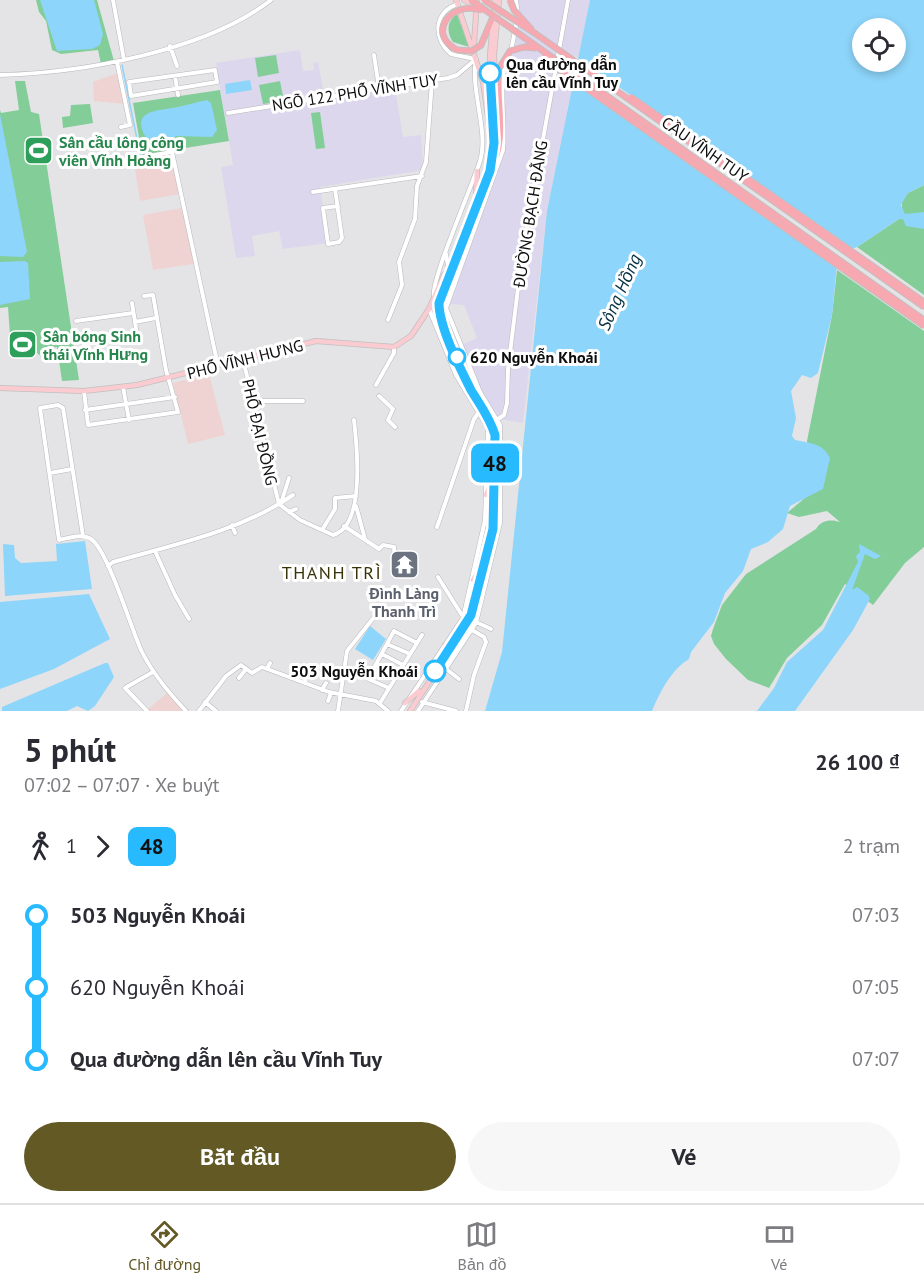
<!DOCTYPE html>
<html lang="vi">
<head>
<meta charset="utf-8">
<style>
  body { margin:0; font-family:"PT Sans",sans-serif; background:#f7f7f7; color:#2b2b33; height:100vh; display:flex; flex-direction:column; font-size:22px; white-space:nowrap }
  * { box-sizing:border-box; margin:0 }
  p { font-size:20px; color:#7c7c81 }
  .icon { flex:none; width:33px; height:33px; fill:none; stroke:currentColor; stroke-width:2; stroke-linecap:round; stroke-linejoin:round }
  .map { position:relative; height:711px; overflow:hidden }
  .side { display:flex; flex-direction:column; background:#fff; flex:1 }
  .side>* { flex:none }
  .badge { padding:0 12px; border-radius:9px; font-size:21px; line-height:39px }
  .controls { position:absolute; left:852px; top:18px; display:grid; gap:12px }
  .controls a { display:grid; place-items:center; width:54px; height:54px; border-radius:50%; background:#fff; box-shadow:0 3px 9px #0003; font-size:30px }
  .map>.badge { position:absolute; translate:-50% -50%; box-shadow:0 0 0 3px #fff }
  .legs { display:flex; align-items:center; gap:9px; height:66px; padding:0 24px; font-size:20px }
  .legs p { margin-inline-start:auto }
  .head { display:flex; align-items:center; justify-content:space-between; height:102px; padding:0 24px }
  h1 { font-size:33px; font-weight:700; line-height:45px }
  .action { display:flex; gap:12px; margin-top:auto; padding:12px 24px }
  .action a { flex:1; height:69px; border-radius:36px; background:#625925; color:#fff; font-size:24px; font-weight:700; line-height:69px; text-align:center }
  .action a+a { background:#f7f7f7; color:#2b2b33 }
  ul { padding:0 24px; list-style:none }
  li { display:flex; align-items:center; gap:21px; height:72px; font-size:22px }
  li i { display:grid; place-items:center; width:9px; height:100%; margin:0 8px; background:currentColor }
  li i::after { content:''; width:15px; height:15px; margin:-8px; border:4px solid; border-radius:50%; background:#fff }
  li p { margin-inline-start:auto }
  li:first-child i { background:linear-gradient(#0000 50%,currentColor 0) }
  li:last-child i { background:linear-gradient(currentColor 50%,#0000 0) }
  .menu { display:flex; justify-content:space-around; align-items:center; height:84px; border-top:2px solid #e1e1e2; background:#fff; font-size:16px; color:#7c7c81 }
  .menu a { display:grid; justify-items:center; gap:3px }
  .menu .on { color:#625925 }
  .map>svg:first-child { display:block }
</style>
</head>
<body>
<div class="map">
<svg width="924" height="711" viewBox="0 0 924 711">
  <rect width="100%" height="100%" fill="#e4e4e7"/>
  <path fill="#eed3d2" d="M118 73 124 104 94 101 93 82Z
    M171 154 180 194 140 201 135 169 141 167 140 159Z
    M182 208 194 259 193 264 153 270 143 215Z
    M209 374 225 435 188 444 173 383Z
    M167 693 183 711H150L148 709Z"/>
  <path fill="#dcd7ed" d="M513 0H590L547 211 523 423 493 418 481 391 455 348 477 338 464 305 452 304 446 308 503 150 506 130 503 77 517 9Z
    M300 50 303 71 314 70 313 63 318 62 325 100 395 88 403 137 421 135 423 170 320 187 328 243 283 249 279 231 252 236 255 256 236 258 221 167 233 165 216 63Z"/>
  <path fill="#83cd98" d="M36 0H97L114 61 101 64 98 50 61 54 52 50 46 21 39 12Z
    M457 14 469 47 453 42C446 32 447 21 457 14Z
    M276 55 279 73 258 77 255 58Z
    M15 81H25L31 112 39 114 79 380 62 381 57 347 47 349 46 356 42 357 37 353 36 335H10L8 307 0 308V110L1 113 19 110Z
    M280 81 284 101 263 104 259 85Z
    M220 90 229 141 142 155 133 103Z
    M90 104 93 123 63 128 62 117 70 116 71 105Z
    M320 112 325 148 316 149 311 113Z
    M924 185V295L857 247 899 219 902 212V200L908 193Z
    M837 270 924 331V547L905 563 873 605 845 584 822 625 787 658 769 688 748 680 726 659 714 644 711 636 713 629 722 605 746 574 816 529C821 520 831 519 840 522L827 511 799 517 787 513 806 497 813 475 807 441 832 315Z
    M34 336 35 351 10 353 9 338Z"/>
  <path fill="#8dd5fa" fill-rule="evenodd" d="M40 0H94L103 34 100 45 92 49 57 51Z
    M590 0H924V185L908 193 901 205 905 214 924 212V229L906 226 903 219H899L857 247 838 254 832 315 818 373 811 378 802 375 791 391 796 418 792 436 795 440C809 443 823 443 830 458L823 489 790 506 783 529 768 542 751 549 743 571 725 593 714 622 691 652 689 659C671 670 660 692 652 711H485L502 652 547 211ZM862 28H896V62H862Z
    M250 80 252 90 226 94 225 84Z
    M207 100 211 103 217 130 212 137 177 136 153 144 148 141C127 109 159 111 178 107 188 105 197 102 207 100Z
    M0 114 27 252 23 257 0 256Z
    M25 261 28 263 30 299 0 305V262Z
    M85 541 92 589 5 596 3 544 14 545 15 558 21 563 57 561 56 544Z
    M859 544 881 556 875 559 865 554 852 590 857 587 868 595 870 599 853 630 795 711H757L774 688 787 662 823 630 858 562 856 556 860 552Z
    M89 594 110 639 54 669 0 689V602Z
    M370 626 386 639 373 660 355 649Z
    M105 663H108L114 677 95 706 88 711 77 706 67 711H2V707Z"/>
  <path fill="#e4e4e7" d="M575 56 853 252 841 256 840 268 571 79Z"/>
  <g fill="none" stroke-linecap="round" stroke-linejoin="round">
    <path stroke="#8dd5fa" stroke-width="1.5" d="M122 65 140 154"/>
    <defs>
      <path id="minor" d="M113 0 124 60
        M458 4C433 12 433 39 451 54L475 59
        M170 46 177 66
        M511 51 518 15 516 0
        M374 55 379 88
        M117 62 130 125 121 127
        M215 70 217 82 131 96 129 82Z
        M0 75C81 73 206 51 271 0
        M175 76 178 95
        M228 113 448 78 457 75 476 59
        M143 157 172 152 218 366
        M335 189 342 238 339 242 328 244 323 208 338 206
        M313 192 422 176
        M446 254 449 272
        M434 296C430 282 473 184 480 161 489 132 470 89 476 60
        M132 303 138 341
        M388 320 402 285 399 262 415 219 417 186 426 162 432 81
        M76 321 133 313
        M135 322 156 318
        M79 341 136 333
        M243 360 279 504 300 520 333 535C366 526 357 446 354 420
        M376 385 394 353V347
        M123 387 129 420
        M84 391 88 425 178 412 166 370 153 295 144 296
        M379 396 393 409 388 420 395 427
        M253 401H303
        M85 410 175 397
        M492 423 504 415 507 403 508 369 522 256 568 0
        M50 473 72 469
        M281 503 289 478
        M356 506 365 539
        M289 512 296 509
        M232 525 235 533
        M344 526 379 549 383 545 394 547 395 570
        M437 527 474 419 482 408
        M322 530 335 509V498L356 496
        M83 536 63 408 58 405 40 408 59 540C69 538 82 533 91 539 108 550 131 629 142 652 153 674 169 693 186 711
        M155 551 175 595 189 619
        M108 566 113 562C173 545 241 531 293 495
        M438 577 463 617
        M476 622 491 629
        M387 644 410 654
        M382 654 403 665
        M376 665 396 675
        M445 668 459 679
        M267 669 270 663
        M239 678 246 669
        M292 678 295 671
        M305 683 307 673 314 666
        M389 688 368 679 394 631 417 643
        M322 690 326 683
        M328 701 331 693
        M205 702 216 711
        M422 702 456 711
        M380 703 422 635
        M147 711 125 688 153 672
        M199 711 226 676 241 665 252 673 262 667 329 692 376 701 388 711
        M338 711 347 651 375 616
        M401 711 463 618 485 520 488 428 456 375 429 309
        M418 711 476 623 500 523V425L480 392 446 308 503 150C506 123 497 80 508 58
        M466 711 474 675 486 642 484 637 472 630"/>
      <path id="major" d="M456 0 483 82 492 145
        M464 0 471 4 477 3
        M474 44 477 0
        M493 134 490 55 495 0
        M477 171 476 193 479 196
        M0 388 84 391 137 385 316 341 394 347 411 336 429 309 444 275 448 272
        M486 495 493 478
        M473 580 483 564
        M461 630 463 618
        M445 645 455 638
        M405 703 419 691
        M410 711 470 620 493 529 495 435C491 418 480 405 471 390 460 368 440 327 439 303L490 171 497 126 494 54 499 0"/>
      <path id="highway" d="M481 45 493 17
        M490 171C510 138 495 103 500 67"/>
    </defs>
    <use href="#minor" stroke="#b8b8bb" stroke-width="5"/>
    <use href="#major" stroke="#c0c0c0" stroke-width="6"/>
    <use href="#highway" stroke="#c0c0c0" stroke-width="7"/>
    <use href="#minor" stroke="#fff" stroke-width="4"/>
    <use href="#major" stroke="#facbd0" stroke-width="4.5"/>
    <use href="#highway" stroke="#f7a8b0" stroke-width="5"/>
    <defs>
      <path id="highway-bridge" d="M471 0 924 320
        M484 0 536 34 924 307
        M510 0 514 10 532 30
        M481 45 472 51 457 50C426 34 450 0 482 10
        M545 55 556 67 924 326
        M500 67 510 51 524 47 536 48
        M631 97 924 302"/>
    </defs>
    <use href="#highway-bridge" stroke="#c0c0c0" stroke-width="7" stroke-linecap="butt"/>
    <use href="#highway-bridge" stroke="#f7a8b0" stroke-width="5"/>
  </g>
  <g fill="none" stroke-linecap="round" stroke-linejoin="round">
    <defs>
      <path id="line-1" d="M435 671 471 615 493 529 495 435C490 418 480 405 471 390 460 368 439 327 439 303L490 171 494 143 490 73"/>
    </defs>
    <use href="#line-1" stroke="#fff" stroke-width="14"/>
    <use href="#line-1" stroke="#27baff" stroke-width="9"/>
  </g>
  <defs>
    <symbol id="stadium-square" viewBox="-11 -11 22 22"><rect x="-9" y="-9" width="18" height="18" rx="4" fill="#2e9e5b" stroke="#fff"/><path d="M0-5a6.5 5 0 1 0 0 10a6.5 5 0 1 0 0-10ZM-3.5-1.8h7v3.6h-7Z" fill="#fff"/></symbol>
    <symbol id="temple-square" viewBox="-11 -11 22 22"><rect x="-9" y="-9" width="18" height="18" rx="4" fill="#6b7280" stroke="#fff"/><path d="M0-6L5-2H3V0L6.5 2.5H4V6H1.5V3h-3V6H-4V2.5H-6.5L-3 0V-2H-5Z" fill="#fff"/></symbol>
  </defs>
  <g fill-rule="evenodd">
    <use href="#stadium-square" x="22" y="134" width="33" height="33"/>
    <use href="#stadium-square" x="6" y="328" width="33" height="33"/>
    <use href="#temple-square" x="388" y="548" width="33" height="33"/>
  </g>
  <g fill="#fff" stroke="#27baff" stroke-width="3">
    <circle cx="490" cy="73" r="10"/>
    <circle cx="457" cy="357" r="8"/>
    <circle cx="435" cy="671" r="10"/>
  </g>
  <g text-anchor="middle" dominant-baseline="central" stroke-width="6" stroke-linejoin="round" paint-order="stroke">
    <g font-size="16" font-weight="bold" fill="#0d0d0e" stroke="#fff" text-anchor="start">
      <text x="506" y="64">Qua đường dẫn<tspan x="506" dy="18">lên cầu Vĩnh Tuy</tspan></text>
      <text x="470" y="357">620 Nguyễn Khoái</text>
      <text x="418" y="671" text-anchor="end">503 Nguyễn Khoái</text>
    </g>
    <g font-size="16" fill="#0d0d0e" stroke="#fff">
      <text transform="translate(355 92) rotate(-9)">NGÕ 122 PHỐ VĨNH TUY</text>
      <text transform="translate(705 149) rotate(35)">CẦU VĨNH TUY</text>
      <text transform="translate(530 214) rotate(-81)">ĐƯỜNG BẠCH ĐẰNG</text>
      <text transform="translate(245 359) rotate(-14)">PHỐ VĨNH HƯNG</text>
      <text transform="translate(260 432) rotate(77)">PHỐ ĐẠI ĐỒNG</text>
    </g>
    <g font-size="16" font-weight="bold" fill="#27864d" stroke="#fff" text-anchor="start">
      <text x="59" y="142">Sân cầu lông công<tspan x="59" dy="18">viên Vĩnh Hoàng</tspan></text>
      <text x="43" y="336">Sân bóng Sinh<tspan x="43" dy="18">thái Vĩnh Hưng</tspan></text>
    </g>
    <g font-size="16" font-weight="bold" fill="#5b616d" stroke="#fff">
      <text x="404" y="593">Đình Làng<tspan x="404" dy="18">Thanh Trì</tspan></text>
    </g>
    <g font-size="18" font-style="italic" fill="#043043" stroke="#fff">
      <text transform="translate(619 292) rotate(-66)">Sông Hồng</text>
    </g>
    <g font-size="18" letter-spacing="1.5" fill="#3a3207" stroke="#fff">
      <text x="332" y="572">THANH TRÌ</text>
    </g>
  </g>
</svg>
<div class="controls">
<a><svg class="icon" aria-label="locate" viewBox="0 0 24 24"><circle cx="12" cy="12" r="6"/><path d="M12 2v4M12 18v4M2 12h4M18 12h4"/></svg></a>
</div>
<b class="badge" style="left:495px;top:463px;background:#27baff;color:#111">48</b>
</div>
<section class="side">
<div class="head"><div><h1>5 phút</h1><p>07:02 – 07:07 · Xe buýt</p></div><b>26 100 ₫</b></div>
<div class="legs"><svg class="icon" aria-label="walk" viewBox="0 0 24 24"><circle cx="13" cy="4" r="2"/><path d="M13 8l-2 6 4 7M11 14l-3 7M7 12l3-4h3l4 4"/></svg>1<svg class="icon" aria-label="forward" viewBox="0 0 24 24"><path d="M9 5l7 7-7 7"/></svg><b class="badge" style="background:#27baff;color:#111">48</b><p>2 trạm</p></div>
<ul>
<li><i style="color:#27baff"></i><b>503 Nguyễn Khoái</b><p>07:03</p></li>
<li><i style="color:#27baff"></i><span>620 Nguyễn Khoái</span><p>07:05</p></li>
<li><i style="color:#27baff"></i><b>Qua đường dẫn lên cầu Vĩnh Tuy</b><p>07:07</p></li>
</ul>
<div class="action"><a>Bắt đầu</a><a>Vé</a></div>
</section>
<nav class="menu">
<a class="on"><svg class="icon" aria-label="directions" viewBox="0 0 24 24"><path d="M12 3l9 9-9 9-9-9zM9 14v-3h6M13 9l2 2-2 2"/></svg>Chỉ đường</a>
<a><svg class="icon" aria-label="map" viewBox="0 0 24 24"><path d="M3 6l6-2 6 2 6-2v14l-6 2-6-2-6 2zM9 4v14M15 6v14"/></svg>Bản đồ</a>
<a><svg class="icon" aria-label="tickets" viewBox="0 0 24 24"><path d="M3 7h18v10H3zM15 7v10"/></svg>Vé</a>
</nav>
</body>
</html>
